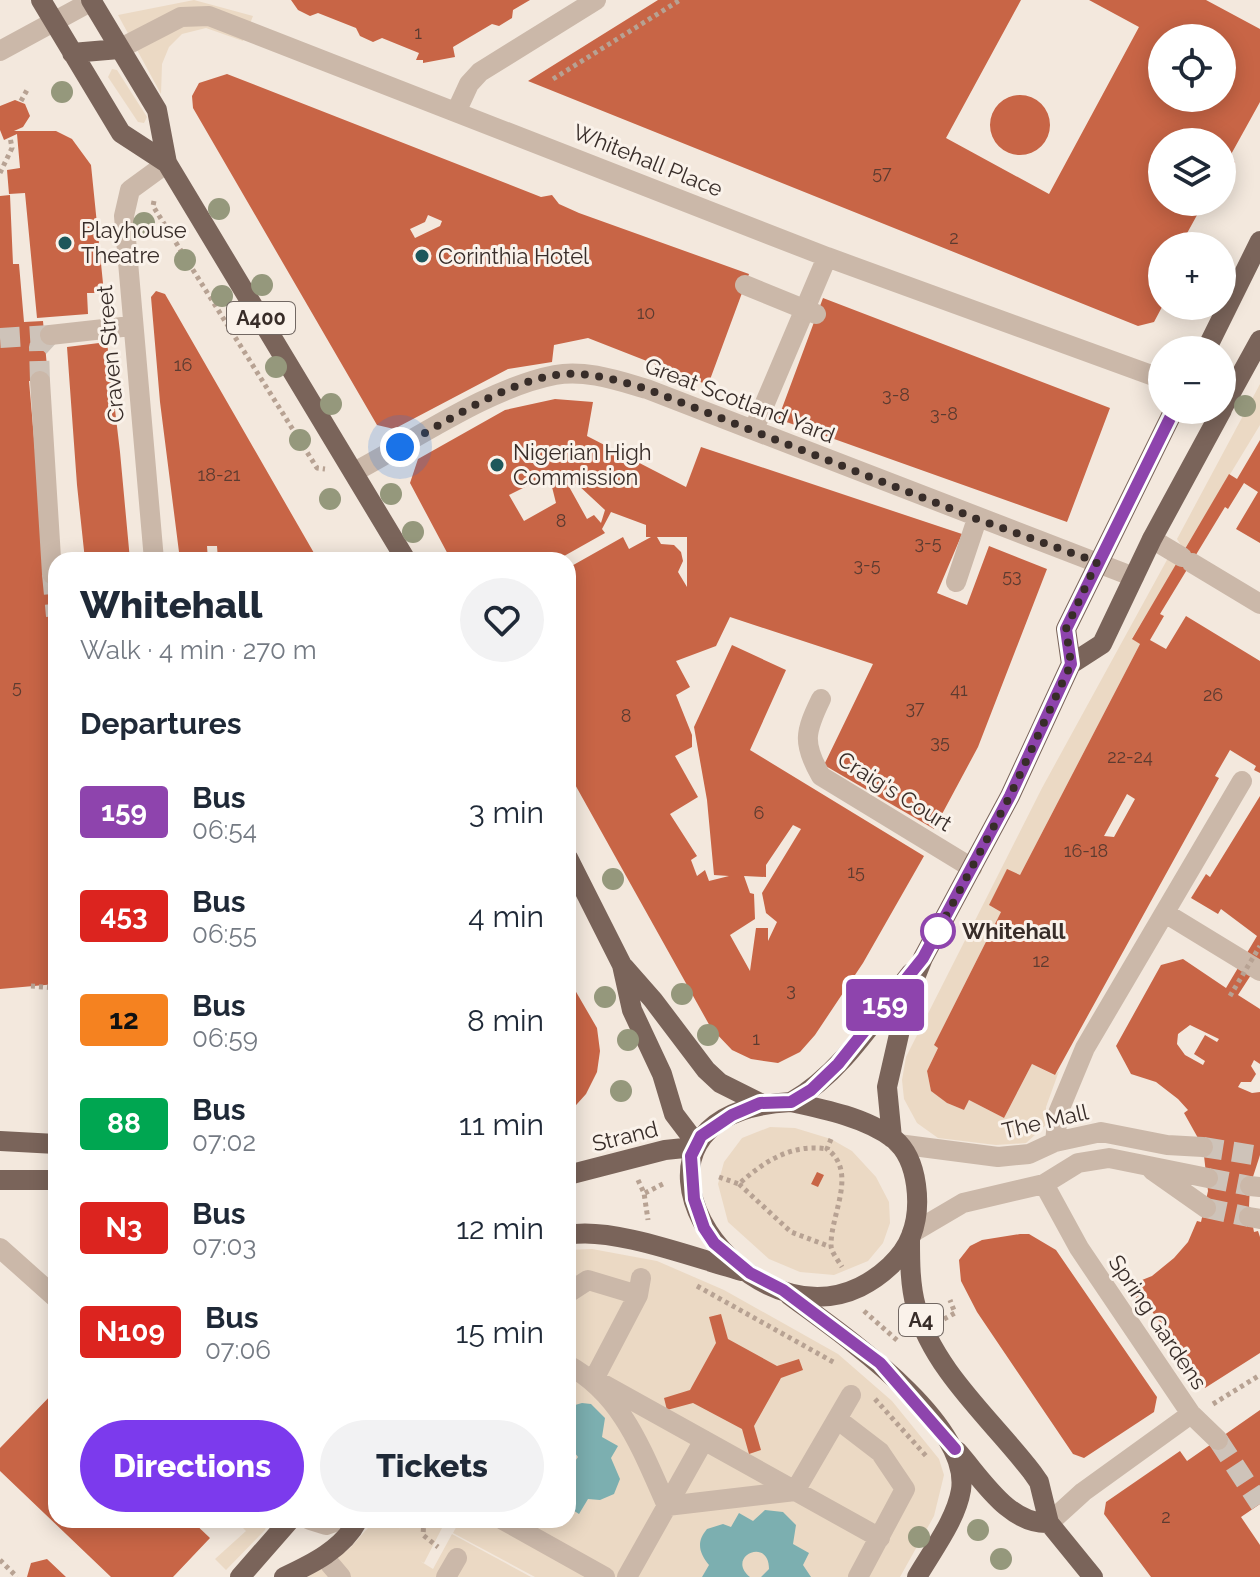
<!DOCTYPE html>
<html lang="en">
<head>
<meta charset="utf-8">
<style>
  body { margin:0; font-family:Raleway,sans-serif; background:#f2f2f3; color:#1f2937; height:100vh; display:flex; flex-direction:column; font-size:30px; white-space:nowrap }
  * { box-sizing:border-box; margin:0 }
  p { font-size:26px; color:#747a83 }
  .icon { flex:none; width:44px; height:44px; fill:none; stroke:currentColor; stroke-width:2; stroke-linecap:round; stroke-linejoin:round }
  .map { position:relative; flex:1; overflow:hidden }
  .panel { position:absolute; left:48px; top:552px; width:528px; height:976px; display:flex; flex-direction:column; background:#fff; border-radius:24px; box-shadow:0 4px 20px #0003 }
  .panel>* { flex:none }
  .badge { padding:0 16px; border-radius:6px; font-size:28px; line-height:52px }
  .fabs { position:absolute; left:1148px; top:24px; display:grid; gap:16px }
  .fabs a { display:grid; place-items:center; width:88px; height:88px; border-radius:50%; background:#fff; box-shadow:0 4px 20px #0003; font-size:40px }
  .you { position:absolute; width:40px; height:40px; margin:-20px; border:6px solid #fff; border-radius:50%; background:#1a73e8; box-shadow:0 0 0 12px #1a73e833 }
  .map>.badge { position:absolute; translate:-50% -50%; box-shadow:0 0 0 4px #fff }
  h2 { padding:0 32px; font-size:30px; line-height:72px }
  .round { display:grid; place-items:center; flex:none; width:84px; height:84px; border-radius:42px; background:#f2f2f3 }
  .head { display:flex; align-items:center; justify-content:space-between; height:136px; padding:0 32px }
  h1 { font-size:38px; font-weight:800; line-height:60px }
  .primary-button { display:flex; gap:16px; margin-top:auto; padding:16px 32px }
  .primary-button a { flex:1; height:92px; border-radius:48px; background:#7c3aed; color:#fff; font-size:32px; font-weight:800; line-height:92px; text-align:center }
  .primary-button a+a { background:#f2f2f3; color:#1f2937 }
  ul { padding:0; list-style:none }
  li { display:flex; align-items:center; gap:24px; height:104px; padding:0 32px }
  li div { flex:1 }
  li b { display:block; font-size:30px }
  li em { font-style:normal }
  li .badge { min-width:88px; font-weight:700; text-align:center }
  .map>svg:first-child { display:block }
</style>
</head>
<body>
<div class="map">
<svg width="1260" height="1577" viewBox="0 0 1260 1577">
  <rect width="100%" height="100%" fill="#f3e8dd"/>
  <path fill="#ebd9c4" d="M194 0 253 16 243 41 206 28 182 34 169 47 162 64 161 94 118 15Z
    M112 69 117 70 147 117 144 123 138 122 108 77Z
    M1260 384V425L1184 550 1177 539Z
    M1168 558 1177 562 1175 568 1132 638 1140 644 1020 875 989 905 1001 912 934 1045 938 1048 927 1071 931 1090 947 1103 964 1110 969 1100 1004 1118 1032 1064 1054 1075 1059 1071 1046 1107V1125L1026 1143 996 1145 938 1138 917 1123 904 1099 902 1080 906 1057 1042 788Z
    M770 1127 795 1128 831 1139 852 1151 876 1177 889 1202 890 1223 883 1243 868 1261 834 1275 800 1272 769 1259 728 1222 718 1184 724 1162 742 1138Z
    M592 1249 657 1261 724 1290 838 1354 892 1401 939 1459 944 1475 934 1516 900 1577H535L453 1533 460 1520H568V1250Z
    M235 1520H268L265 1530 226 1570 215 1559 246 1531Z
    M375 1520H399V1530L400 1520H428L442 1528 424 1563 420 1561 433 1569 452 1534 531 1577H306L350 1548Z"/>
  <path fill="#7cafb0" d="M582 1403 591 1404 605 1418 602 1437 618 1446 611 1458 620 1479 614 1494 600 1500 588 1499 579 1514 568 1507V1471L578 1457 568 1444V1407Z
    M765 1510 783 1512 796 1525 793 1544 809 1553 803 1565 811 1577H761L769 1569C769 1536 725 1557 750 1577H702L709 1565C699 1553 696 1542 707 1529L723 1524 731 1527 739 1513 753 1521Z"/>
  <path fill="#c86546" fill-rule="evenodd" d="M291 0H530L513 10 512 18 499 26 492 24 453 47 455 57 423 63V60H416L419 53 382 38 373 42 360 36 356 28 318 13 310 16 298 10Z
    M658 0H1021L946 138 1049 194 1139 27 1089 0H1206L1260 29V102L1229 158 1235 162 1222 184V142H1162V202H1212L1208 209 1202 206 1180 246H1162V307L1154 322 1138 326 528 81ZM1162 38H1222V98H1162Z
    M227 74 541 197 552 195 559 204 579 213 749 274 708 385 588 338 554 345 552 362 508 369 394 429 377 425 193 108 192 96 199 83ZM428 215 442 221 440 226 415 238 410 229 425 222Z
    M990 125a30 30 0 1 1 60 0a30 30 0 1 1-60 0Z
    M15 100 25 104 30 116 23 127 14 131H56L72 139 91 165 104 293H87L88 314 37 318 25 193 9 194 7 170 20 168 17 134 4 140 0 130V106Z
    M10 195 13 264H19L24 322 43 321 48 379 29 381 46 575 56 574V635H51L56 663V688L52 689 56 739V984L0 989V196Z
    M156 291 165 294 318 560H218L217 546H207L208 560H180L160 402 151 297Z
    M823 298 1110 408 1067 522 778 419Z
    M107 342 120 452 130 560H85L77 485 67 347Z
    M555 399 593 402 587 436 686 487 701 447 962 534 937 593 967 605 989 546 1047 569 978 747 934 829 824 765 873 664 730 617 716 646 676 661 690 687 676 695 692 735V747L675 756 698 797 670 814 697 856 691 860 697 876 705 870 709 881 729 876 714 875 707 800 694 727 732 645 786 670 750 750 924 856 863 963 815 1035 800 1052 778 1063 751 1059 732 1050 711 1028 568 772V568L623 537 629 549 651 537H646V525L611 512 602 529 605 533 557 560H451L410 483 418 459 505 410ZM549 475 556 503 524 521 509 495ZM567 483 577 484 605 510 601 523 594 515 587 519ZM657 537H687V587L678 572 683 561 681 552 674 545 661 544ZM793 825 801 829 762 893 766 913 777 922 768 941V928H756L750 971 730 935 755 919 754 894 750 893 744 876 766 877V865Z
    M1260 440V543L1236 529 1258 492 1244 483 1228 509 1225 507 1160 614 1164 616 1150 640 1166 649 1186 616 1260 661V773L1254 770 1256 766 1230 750 1215 776 1219 778 1055 1075 1032 1064 1004 1118 969 1100 964 1110 947 1103 931 1091 927 1071 938 1048 934 1045 1001 912 989 905 1007 869 1020 875 1140 644 1132 639 1229 474 1237 479ZM1127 794 1135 799 1114 837 1104 836Z
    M1260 796V961L1238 995 1260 1009V1064L1254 1060 1251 1066 1256 1074 1251 1082H1241L1238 1087 1252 1093 1260 1092V1155L1250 1186 1249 1206 1254 1232 1258 1231 1260 1237V1353L1205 1388 1169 1329 1166 1331 1146 1303 1142 1306 1131 1291 1132 1284 1152 1276 1174 1258 1188 1242 1197 1221 1201 1222 1208 1191 1203 1147 1184 1113 1188 1110 1178 1099 1156 1082 1131 1074 1116 1046 1161 965 1183 959 1226 988 1257 936 1221 909 1218 914 1191 898 1206 874 1210 877ZM1190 1025 1219 1039 1217 1042 1205 1035 1194 1054 1205 1061 1203 1065 1185 1055 1177 1044 1178 1034Z
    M568 978 597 1028 600 1051 597 1072 586 1094 568 1114Z
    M817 1172 824 1175 818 1187 811 1184Z
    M1020 1234H1029L1056 1250 1157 1397 1154 1412 1084 1458 1073 1454 977 1312 961 1281 959 1260 970 1246 982 1240Z
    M721 1314 728 1339 777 1366 799 1359 803 1370 781 1378 754 1426 761 1450 749 1454 742 1429 693 1403 667 1410 664 1398 690 1390 716 1343 709 1317Z
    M56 1390V1520H191L210 1538 173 1577H111L0 1471V1448Z
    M1260 1410V1504L1241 1517 1260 1545V1577H1151L1104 1514 1106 1502 1180 1451 1187 1461Z
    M47 1559 66 1577H27L31 1563Z"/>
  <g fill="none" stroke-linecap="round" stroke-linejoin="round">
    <path stroke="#cec3b9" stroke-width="20" stroke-dasharray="20 10" stroke-linecap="butt" d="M0 338 50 335
      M40 381 39 347 50 335
      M52 574 56 616
      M1203 1147 1260 1156
      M1208 1178 1250 1186
      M1206 1208 1249 1217
      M1218 1440 1260 1504"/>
    <path stroke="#b7a293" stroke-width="5" stroke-dasharray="4 4" stroke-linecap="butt" d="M553 79 680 0
      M21 101 27 90
      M0 173 12 148 10 137
      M154 201 153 206 317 468 325 469
      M55 654H56
      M31 986 56 988V984
      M831 1139 827 1149C858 1172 831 1213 831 1245 831 1252 838 1260 842 1267
      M719 1177 739 1184C763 1162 792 1143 827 1149
      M638 1180 644 1193 648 1220
      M739 1184 791 1232 831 1247
      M645 1193 665 1183
      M697 1286 835 1363
      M864 1311 899 1342
      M944 1319 955 1313 950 1300
      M875 1399 927 1457
      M1213 1404 1260 1375
      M424 1520 423 1535 438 1547
      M0 1560 17 1577"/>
    <path stroke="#cbb8a9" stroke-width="20" d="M119 49 181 17 209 16 827 257 1162 379
      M0 51 92 1
      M457 110 469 84 480 72 596 0
      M50 335 131 326
      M40 381 52 574
      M754 429 827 257
      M354 472C415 440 488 388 555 375 585 369 619 381 647 389L1134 577
      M1152 539 1182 557
      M154 560 124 216 130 190 167 163
      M1192 563 1260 604
      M956 582 977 519
      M821 699C805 732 802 743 821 776L972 868
      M1165 913 1260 971
      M1055 1142 1058 1113 1085 1048 1242 781
      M898 1144 998 1157 1029 1154 1055 1142 1101 1132 1167 1145 1203 1147
      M1152 1170 1206 1208
      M1044 1184 1079 1248 1191 1414 1218 1440
      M1250 1186 1260 1187
      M1249 1217 1260 1219
      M912 1233 963 1203 1044 1184 1078 1163 1109 1158 1208 1178
      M0 1248 56 1298
      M641 1278 638 1295 594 1379 880 1538
      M568 1293 588 1280 638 1295
      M568 1365C623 1395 642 1451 667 1506
      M837 1419 880 1452 905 1489 858 1577
      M795 1491 851 1395
      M667 1506 795 1491
      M310 1520 326 1525 340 1520
      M503 1520 605 1577
      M1049 1523 1083 1492 1191 1414
      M330 1564 341 1577
      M446 1577 457 1558
      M627 1577 704 1440"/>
    <path stroke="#7a645a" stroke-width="20" d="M41 0 121 133 167 163
      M91 0 157 110 167 163 406 560
      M72 53 119 49
      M1206 350 1260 241
      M1222 409 1260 340
      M1071 664 1066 629 1174 410
      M568 858 622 965 632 1010 662 1074 674 1114 696 1143
      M624 967 653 1000 706 1070 720 1083 760 1103
      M791 1102C824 1109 867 1118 894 1139 919 1160 922 1208 911 1236 903 1258 880 1277 860 1287 736 1347 586 1113 791 1102Z
      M791 1102C842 1073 875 1018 911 973
      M892 1138 887 1087 908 995 923 958 1010 796 1071 664 1102 644 1152 539 1222 410
      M0 1141 56 1144
      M568 1175 665 1150 694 1147
      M0 1180H56
      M568 1235C612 1226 697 1259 742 1271
      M910 1240C910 1262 910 1285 916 1307 933 1370 993 1421 1032 1472L1039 1482 1049 1523 1093 1577
      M789 1295C837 1331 971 1421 961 1490 956 1520 932 1551 917 1577
      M957 1451C982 1479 1009 1525 1049 1523
      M240 1577 290 1520
      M284 1577C312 1564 343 1549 358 1520"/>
    <path stroke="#b7a293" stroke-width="5" stroke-dasharray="4 4" stroke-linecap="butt" d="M1230 996 1260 946"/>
    <path stroke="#cbb8a9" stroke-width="20" d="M745 285 816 314"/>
  </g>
  <g fill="#95987c">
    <circle cx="62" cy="92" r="11"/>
    <circle cx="219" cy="209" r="11"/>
    <circle cx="144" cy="223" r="11"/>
    <circle cx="185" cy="260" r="11"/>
    <circle cx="262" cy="285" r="11"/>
    <circle cx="222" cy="296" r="11"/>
    <circle cx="276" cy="367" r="11"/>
    <circle cx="331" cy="404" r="11"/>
    <circle cx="1245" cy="406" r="11"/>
    <circle cx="300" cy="440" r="11"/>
    <circle cx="391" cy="494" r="11"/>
    <circle cx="330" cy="499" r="11"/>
    <circle cx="413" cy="532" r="11"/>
    <circle cx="613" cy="879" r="11"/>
    <circle cx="682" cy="994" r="11"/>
    <circle cx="605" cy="997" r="11"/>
    <circle cx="708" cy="1035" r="11"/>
    <circle cx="628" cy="1040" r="11"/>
    <circle cx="621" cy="1091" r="11"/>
    <circle cx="978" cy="1530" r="11"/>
    <circle cx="919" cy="1537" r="11"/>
    <circle cx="1001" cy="1559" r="11"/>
  </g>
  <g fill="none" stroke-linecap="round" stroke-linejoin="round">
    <defs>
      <path id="line" d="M955 1449 880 1363 783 1290 750 1273 714 1243 704 1228 694 1199 691 1156 701 1136 732 1115 760 1103 791 1102 811 1090 838 1064 923 958 1010 796 1071 664 1066 629 1174 410"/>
    </defs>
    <use href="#line" stroke="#fff" stroke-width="18"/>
    <use href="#line" stroke="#8e44ad" stroke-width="12"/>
    <path stroke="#382d29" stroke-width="8" stroke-dasharray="0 14.4" d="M400 447C446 422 504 383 556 375 586 370 619 381 647 389L977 519 1097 562 1066 629 1071 664 1010 796 938 931"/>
  </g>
  <g fill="#1d575b" stroke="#faf2ea" stroke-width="3">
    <circle cx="65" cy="243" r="8"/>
    <circle cx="422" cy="256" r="8"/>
    <circle cx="497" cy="465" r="8"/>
  </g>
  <circle fill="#fff" stroke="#8e44ad" stroke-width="4" cx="938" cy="931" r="16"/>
  <g text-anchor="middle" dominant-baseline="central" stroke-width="6" stroke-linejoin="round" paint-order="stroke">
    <g font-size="18" fill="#5c3b30">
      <text x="418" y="32">1</text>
      <text x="882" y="172">57</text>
      <text x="954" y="237">2</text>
      <text x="646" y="312">10</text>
      <text x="183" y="364">16</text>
      <text x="896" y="394">3-8</text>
      <text x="944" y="413">3-8</text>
      <text x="219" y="474">18-21</text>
      <text x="561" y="520">8</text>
      <text x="928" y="542">3-5</text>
      <text x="867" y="564">3-5</text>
      <text x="1012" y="575">53</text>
      <text x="17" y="686">5</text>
      <text x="959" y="689">41</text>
      <text x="1213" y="694">26</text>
      <text x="915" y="707">37</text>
      <text x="626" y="715">8</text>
      <text x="940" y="741">35</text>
      <text x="1130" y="756">22-24</text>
      <text x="759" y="812">6</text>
      <text x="1086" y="850">16-18</text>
      <text x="856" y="871">15</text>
      <text x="1041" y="960">12</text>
      <text x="791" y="989">3</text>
      <text x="756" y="1038">1</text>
      <text x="1166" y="1516">2</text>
    </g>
    <g fill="#faf2ea" stroke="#726863" stroke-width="2">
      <rect x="227" y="302" width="68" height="32" rx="6"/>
      <rect x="899" y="1304" width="44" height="32" rx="6"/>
    </g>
    <g font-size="20" font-weight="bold" fill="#382d29">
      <text x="261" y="318">A400</text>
      <text x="921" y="1320">A4</text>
    </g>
    <g font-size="22" fill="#382d29" stroke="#faf2ea">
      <text transform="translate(648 160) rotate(22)">Whitehall Place</text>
      <text transform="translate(110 354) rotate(-95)">Craven Street</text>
      <text transform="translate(740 400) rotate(21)">Great Scotland Yard</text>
      <text transform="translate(895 791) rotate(32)">Craig's Court</text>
      <text transform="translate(1045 1121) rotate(-13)">The Mall</text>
      <text transform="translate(625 1136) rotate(-14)">Strand</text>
      <text transform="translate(1158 1322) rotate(56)">Spring Gardens</text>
    </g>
    <g font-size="22" fill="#382d29" stroke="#faf2ea" text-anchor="start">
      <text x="81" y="230">Playhouse<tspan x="81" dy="25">Theatre</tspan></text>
      <text x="438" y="256">Corinthia Hotel</text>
      <text x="513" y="452">Nigerian High<tspan x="513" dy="25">Commission</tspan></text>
    </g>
    <g font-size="22" font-weight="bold" fill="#382d29" stroke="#faf2ea" text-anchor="start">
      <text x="962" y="931">Whitehall</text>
    </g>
  </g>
</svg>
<div class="fabs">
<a><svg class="icon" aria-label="locate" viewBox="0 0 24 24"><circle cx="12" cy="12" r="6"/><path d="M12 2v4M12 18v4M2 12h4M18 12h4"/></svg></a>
<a><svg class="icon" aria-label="layers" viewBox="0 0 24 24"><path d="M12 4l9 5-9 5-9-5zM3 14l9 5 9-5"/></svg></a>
<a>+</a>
<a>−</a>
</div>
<div class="you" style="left:400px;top:447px"></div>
<b class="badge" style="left:885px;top:1005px;background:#8e44ad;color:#fff">159</b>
<section class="panel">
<div class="head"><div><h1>Whitehall</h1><p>Walk · 4 min · 270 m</p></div><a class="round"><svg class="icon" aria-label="heart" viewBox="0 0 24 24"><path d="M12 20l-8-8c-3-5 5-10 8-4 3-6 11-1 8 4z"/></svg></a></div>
<h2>Departures</h2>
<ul>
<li><span class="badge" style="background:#8e44ad;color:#fff">159</span><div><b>Bus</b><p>06:54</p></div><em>3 min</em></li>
<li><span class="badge" style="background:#dc241f;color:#fff">453</span><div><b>Bus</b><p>06:55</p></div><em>4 min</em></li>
<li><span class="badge" style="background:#f58220;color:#111">12</span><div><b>Bus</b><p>06:59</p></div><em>8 min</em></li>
<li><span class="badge" style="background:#00a651;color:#fff">88</span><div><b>Bus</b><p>07:02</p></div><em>11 min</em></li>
<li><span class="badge" style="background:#dc241f;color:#fff">N3</span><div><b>Bus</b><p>07:03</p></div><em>12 min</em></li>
<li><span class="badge" style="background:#dc241f;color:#fff">N109</span><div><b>Bus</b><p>07:06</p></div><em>15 min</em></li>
</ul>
<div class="primary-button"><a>Directions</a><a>Tickets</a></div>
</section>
</div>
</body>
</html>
